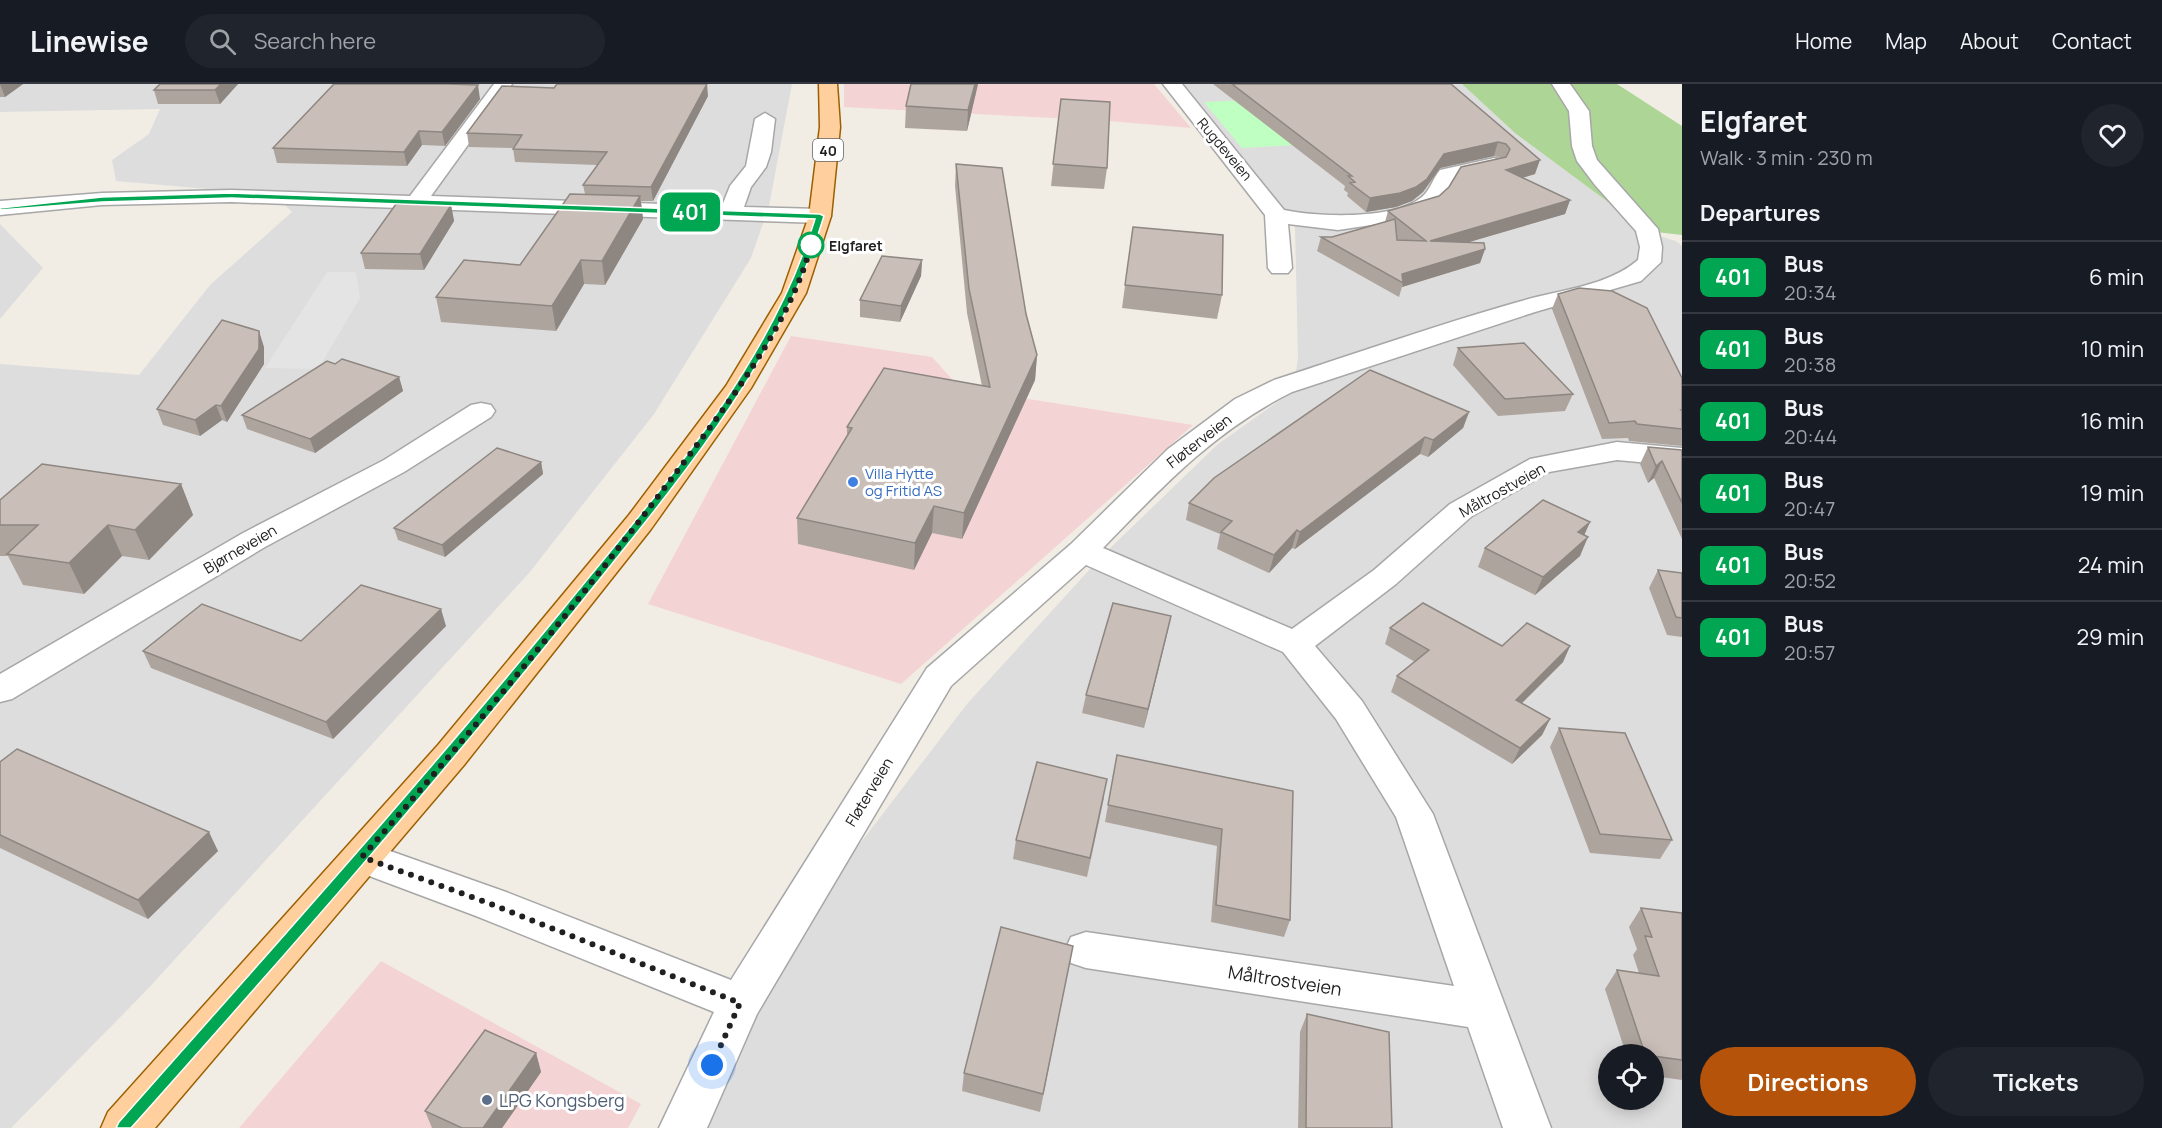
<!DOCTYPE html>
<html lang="en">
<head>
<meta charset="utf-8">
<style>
  body { margin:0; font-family:Manrope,sans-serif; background:#20242c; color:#f1f3f6; height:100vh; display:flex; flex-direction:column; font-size:22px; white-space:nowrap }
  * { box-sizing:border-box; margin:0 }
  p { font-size:20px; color:#9ea1a6 }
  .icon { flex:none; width:33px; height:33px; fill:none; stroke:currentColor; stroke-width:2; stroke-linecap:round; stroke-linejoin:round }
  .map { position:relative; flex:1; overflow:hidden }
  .details { display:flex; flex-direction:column; background:#171b24; width:480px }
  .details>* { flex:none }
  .badge { padding:0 12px; border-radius:9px; font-size:21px; line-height:39px }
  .fabs { position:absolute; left:1598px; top:960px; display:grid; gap:12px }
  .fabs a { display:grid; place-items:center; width:66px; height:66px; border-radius:50%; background:#171b24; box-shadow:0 3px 15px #0003; font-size:30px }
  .you { position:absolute; width:30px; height:30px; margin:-15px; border:4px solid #fff; border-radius:50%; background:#1a73e8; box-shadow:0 0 0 9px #1a73e833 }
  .map>.badge { position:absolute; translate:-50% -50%; box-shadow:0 0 0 3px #fff }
  h2 { padding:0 18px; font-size:22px; line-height:54px }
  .round { display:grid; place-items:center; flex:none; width:63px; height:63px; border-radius:32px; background:#20242c }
  .head { display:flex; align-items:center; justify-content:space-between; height:102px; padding:0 18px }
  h1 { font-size:28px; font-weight:700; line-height:45px }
  .cta { display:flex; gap:12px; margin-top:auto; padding:12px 18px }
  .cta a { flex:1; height:69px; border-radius:36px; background:#b45309; color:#fff; font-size:24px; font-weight:700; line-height:69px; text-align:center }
  .cta a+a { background:#20242c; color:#f1f3f6 }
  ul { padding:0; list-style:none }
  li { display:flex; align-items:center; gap:18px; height:72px; padding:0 18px; border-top:2px solid #363941 }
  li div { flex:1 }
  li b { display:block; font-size:22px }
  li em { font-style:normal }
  li .badge { min-width:66px; font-weight:700; text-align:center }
  header { display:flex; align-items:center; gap:36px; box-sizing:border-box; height:84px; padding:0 30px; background:#171b24; border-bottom:2px solid #363941 }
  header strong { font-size:28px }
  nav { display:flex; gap:33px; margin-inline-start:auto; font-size:21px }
  .search { width:420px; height:54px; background:#20242c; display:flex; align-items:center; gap:15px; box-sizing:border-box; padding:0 21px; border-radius:33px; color:#9ea1a6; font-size:22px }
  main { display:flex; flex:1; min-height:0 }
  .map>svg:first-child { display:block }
</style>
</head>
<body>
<header>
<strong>Linewise</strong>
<div class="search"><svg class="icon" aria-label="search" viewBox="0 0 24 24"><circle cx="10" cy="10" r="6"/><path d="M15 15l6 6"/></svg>Search here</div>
<nav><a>Home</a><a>Map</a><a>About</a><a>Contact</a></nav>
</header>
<main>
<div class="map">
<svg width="1682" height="1044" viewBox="0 0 1682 1044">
  <rect width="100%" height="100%" fill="#f1ede5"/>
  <path fill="#dedddd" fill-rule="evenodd" d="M0 0H792L769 122 751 174 654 330 529 489 144 909 11 1044H0V280L139 291 210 201 292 128 275 111 116 97 112 76 149 50 160 25 0 28Z
    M1183 0H1462L1515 49 1608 118 1639 146 1676 157 1682 162V1044H689L819 813 967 620 1100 474 1218 360 1293 307 1298 274 1295 144 1272 109ZM1608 970H1653V1016H1608Z
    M0 140 43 184 0 235Z"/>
  <path fill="#f4d3d4" d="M844 0H1154L1191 44 1109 37 844 23Z
    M791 252 932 273 960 304 1193 341 901 600 648 520Z
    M381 877 641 1020 628 1044H239Z"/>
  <path fill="#acd596" d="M1462 0H1617L1682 42V151L1639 146 1608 118 1515 49Z"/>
  <path fill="#bfffc1" d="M1339 12 1349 58 1242 64 1204 18Z"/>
  <path fill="#e4e4e4" d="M327 188H356L360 214 318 285 265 284Z"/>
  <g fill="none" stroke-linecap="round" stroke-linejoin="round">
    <defs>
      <path id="minor" d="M494 0H512L431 112 722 122 730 102 746 82 755 35 765 29 775 35 771 68 766 83 751 103 744 123 820 125 828 127 831 132 828 137 820 139 231 118 102 121 0 131V117L102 109 231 106 410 112Z
        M1163 0H1182L1284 126C1317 133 1400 137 1425 110 1431 103 1434 93 1440 86L1494 74 1501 76 1504 80 1501 84 1455 95 1443 116 1434 124 1391 138 1338 146 1288 140 1292 184 1288 189H1272L1268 184 1265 131Z
        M1552 0H1570L1589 27 1592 62 1597 76 1658 145 1662 163 1661 178 1641 197 1535 228 1292 308C1214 347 1163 402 1103 464L1292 545 1374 486 1450 420 1530 375 1617 358 1682 364V382L1617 376 1549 388 1472 432 1396 500 1315 562 1362 617 1433 730 1551 1044H1503L1468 943 1086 884 1071 879 1065 866 1071 853 1086 848 1454 902 1396 733 1336 635 1283 568 1086 481 951 602 757 930 707 1044H659L714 928 476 832 348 784 342 773 348 762 362 757 506 808 731 896 927 584 1071 460 1168 365 1235 315 1274 296C1355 270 1436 241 1518 218 1557 206 1607 203 1638 176L1640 163 1636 147 1595 101 1577 77 1572 62 1569 27Z
        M481 319 491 321 495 327 491 333 404 388 265 463 12 615 0 618V590L243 449 384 376 471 321Z"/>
      <path id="primary" d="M819 0H837L840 43 831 132 806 209 751 304 651 445 464 681 155 1044H101L108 1028 438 661 629 431 726 302 782 209 809 132 820 43Z"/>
    </defs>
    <use href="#minor" stroke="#a7a7a7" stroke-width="3"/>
    <use href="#primary" stroke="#9c6000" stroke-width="3"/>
    <use href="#minor" fill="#fff" fill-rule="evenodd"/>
    <use href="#primary" fill="#ffcf9d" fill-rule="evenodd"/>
  </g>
  <path fill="#aea49e" d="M0 0H23L5 13H0Z
    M160 0H238L220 20H158L154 6Z
    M334 0H464L463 1 480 15 445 62 422 61 407 82 277 79 273 64Z
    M911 0H978L967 47 905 44 906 22Z
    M1213 0H1451L1535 90 1522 94 1570 116 1565 130 1468 158 1485 165 1480 179 1402 203 1399 213 1317 167 1321 153H1332L1385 138 1388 127 1439 112 1501 74 1494 72 1440 84 1423 108 1412 117 1396 123 1366 128 1347 112 1348 109 1344 106 1345 102Z
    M554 4 708 12 653 117H641L643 135 605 201 584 200 556 247 441 238 436 213 520 181 585 110 583 101 597 81 515 78 513 64 469 63 467 49Z
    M1061 15 1107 84 1104 105 1051 102Z
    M956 80 1026 230 1037 271 1035 296 962 455 932 449 914 486 798 460 797 434 847 353V343L982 302 967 229 955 102Z
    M451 121 454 137 424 186 365 185 361 169Z
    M1133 143 1222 211 1217 235 1122 224Z
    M922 176 921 192 900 238 860 233V216Z
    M1558 210 1682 294V362L1629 357 1628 354 1602 355 1552 225Z
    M264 263V280L227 338 222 336 200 352 163 341 157 325Z
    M1458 264 1573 310 1565 327 1498 332 1453 281Z
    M335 280 399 293 403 307 315 369 247 345 242 331Z
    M1469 328 1463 344 1428 373 1420 370 1295 465 1292 464 1269 489 1217 465 1220 450 1186 436 1189 419Z
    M1648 363 1682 366V455L1654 394 1648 399 1640 380Z
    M541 378 543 390 445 473 398 456 394 444Z
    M181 400 193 431 149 476 122 472 84 510 23 501 8 472H0V416Z
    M1590 438 1584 451 1580 472 1535 511 1478 483 1485 464Z
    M1658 486 1682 489V553L1667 551 1649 504Z
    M446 542 333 655 151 584 143 567 301 557Z
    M1390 544 1502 562H1570L1563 578 1522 619 1550 635 1542 651 1512 680 1391 608 1397 592 1415 578 1385 560Z
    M1167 550 1144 644 1082 629 1086 611Z
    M1559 644 1672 756 1660 775 1590 769 1550 663Z
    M1117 671 1293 707 1290 836 1284 853 1211 838 1217 762 1105 738Z
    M0 678 218 767 148 835 0 764Z
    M1104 714 1087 793 1013 775 1016 756Z
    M1641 824 1682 829V996L1653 992V970H1626L1605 905 1617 886 1639 889 1633 871 1637 865 1629 843Z
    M1073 862 1040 1028 962 1007 964 989Z
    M1307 930 1392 1044H1298L1300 948Z
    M536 969 541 988 502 1044H432L425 1027Z"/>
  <path fill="#8d8681" d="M0 0H23L5 13Z
    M221 0H238L220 20 215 6Z
    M707 0 708 12 653 117 651 103Z
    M975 0H978L967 47 968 26Z
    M478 1 480 15 445 62 442 48Z
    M419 47 422 61 407 82 404 68Z
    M1498 58 1494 72 1440 84 1423 108 1412 117 1396 123 1366 128 1370 114 1444 70Z
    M1540 76 1535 90 1501 100 1506 86Z
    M640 112 643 135 605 201 602 177Z
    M1570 116 1565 130 1425 171 1430 157Z
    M451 121 454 137 424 186 420 170Z
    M1485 165 1480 179 1402 203 1403 199 1402 190Z
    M581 176 584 200 556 247 552 222Z
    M922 176 921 192 900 238 901 222Z
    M259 247 264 263V280L227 338 221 322Z
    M1037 271 1035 296 962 455 964 429Z
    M399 293 403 307 315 369 310 355Z
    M216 321 222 336 200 352 195 336Z
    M1469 328 1463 344 1428 373 1433 356Z
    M1425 353 1420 370 1295 465 1300 448Z
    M1662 377 1654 394 1648 399 1656 382Z
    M541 378 543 390 445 473 442 461Z
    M181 400 193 431 149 476 135 446Z
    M934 422 932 449 914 486 915 459Z
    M1590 438 1582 456 1578 448Z
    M108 441 122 472 84 510 69 479Z
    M1297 446 1292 464 1269 489 1274 471Z
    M1588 453 1580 472 1535 511 1543 493Z
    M441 525 446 542 333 655 326 638Z
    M1171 532 1167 550 1144 644 1148 625Z
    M1570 562 1563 578 1509 632 1516 616Z
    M1550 635 1542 651 1512 680 1520 664Z
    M209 748 218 767 148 835 138 816Z
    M536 969 541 988 502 1044H483Z"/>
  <path fill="#cabfb8" stroke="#8d8681" stroke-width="1.5" d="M160 0H221L215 6H154Z
    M334 0H448L478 1 442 48 419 47 404 68 273 64Z
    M557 0H707L651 103 583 101 607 68 513 65 522 51 467 49 502 2 554 4Z
    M911 0H975L968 26 906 22Z
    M1232 0H1451L1540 76 1506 86 1570 116 1430 157 1484 159 1485 165 1402 190 1403 199 1321 153H1332L1395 135 1397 156 1426 157 1388 127 1439 112 1449 103 1461 83 1506 73 1510 65 1506 60 1498 58 1444 70 1427 95 1416 103 1400 109 1370 114 1350 99 1355 98 1348 92H1352Z
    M1061 15 1110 18 1107 84 1053 80Z
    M956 80 1002 84 1026 230 1037 271 964 429 934 422 915 459 797 434 852 344 847 343 884 284 990 303 969 205Z
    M570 110 640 112 602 177 581 176 552 222 436 213 464 176 520 181Z
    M396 120 451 121 420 170 361 169Z
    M1133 143 1223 151 1222 211 1125 201Z
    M882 172 922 176 901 222 860 216Z
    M1579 204 1612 207 1647 224 1682 294V326H1681L1682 327V345L1637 340 1635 337 1609 339 1558 210Z
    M222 236 259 247V265L221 322 216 321 195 336 157 325Z
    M1524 259 1573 310 1505 315 1458 264Z
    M342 275 399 293 310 355 242 331 327 277 335 280Z
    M1370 286 1469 328 1433 356 1425 353 1300 448 1297 446 1274 471 1221 448 1232 437 1189 419 1214 394Z
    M1648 363 1682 366V419L1662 377 1656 382Z
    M497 364 541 378 442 461 394 444Z
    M42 380 181 400 135 446 108 441 69 479 7 470 38 441H0V416Z
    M1543 416 1590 438 1578 448 1588 453 1543 493 1485 464Z
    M1658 486 1682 489V534L1676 533Z
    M361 501 441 525 326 638 143 567 202 520 301 557Z
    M1113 519 1171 532 1148 625 1086 611Z
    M1423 519 1502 562 1527 539 1570 562 1516 616 1550 635 1520 664 1397 592 1429 566 1390 544Z
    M1559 644 1625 649 1672 756 1600 750Z
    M17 665 209 748 138 816 0 751V678Z
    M1117 671 1293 707 1290 836 1216 821 1222 745 1108 721Z
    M1037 678 1107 695 1090 774 1016 756Z
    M1641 824 1682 829V976L1653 972V970H1645L1617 886 1659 892 1645 852 1652 853Z
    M1001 843 1073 862 1043 1010 964 989Z
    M1307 930 1389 948 1392 1044H1306Z
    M485 946 536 969 483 1044H462L425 1027Z"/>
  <path fill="#00a651" stroke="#fff" stroke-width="1.5" d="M231 109 820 130 824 132C779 282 670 407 574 527 431 705 280 877 131 1044H116L119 1038C269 868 420 700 564 524 660 406 770 283 815 135L231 114 102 118 0 126V124L102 113Z"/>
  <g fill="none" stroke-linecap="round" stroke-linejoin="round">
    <path stroke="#202020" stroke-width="6" stroke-dasharray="0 10.8" d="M712 981 740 919 491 820 362 773C471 649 576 522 675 390 724 325 791 240 811 161"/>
  </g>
  <circle fill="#fff" stroke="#00a651" stroke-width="3" cx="811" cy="161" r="12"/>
  <circle fill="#3f7fe0" stroke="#fff" stroke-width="2" cx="853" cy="398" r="6"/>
  <circle fill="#5c6f8a" stroke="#fff" stroke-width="2" cx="487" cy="1016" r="6"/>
  <g text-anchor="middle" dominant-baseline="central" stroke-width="6" stroke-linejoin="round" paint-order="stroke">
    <g font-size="14" fill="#202020" stroke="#fff">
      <text transform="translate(1225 65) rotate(50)">Rugdeveien</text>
    </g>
    <rect fill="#fff" stroke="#636363" stroke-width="1.5" x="813" y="55" width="30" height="22" rx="4.5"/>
    <g font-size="14" font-weight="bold" fill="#202020">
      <text x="828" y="66">40</text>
    </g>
    <g font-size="14" font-weight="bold" fill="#202020" stroke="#fff" text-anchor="start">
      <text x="829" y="161">Elgfaret</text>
    </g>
    <g font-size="15" fill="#202020" stroke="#fff">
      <text transform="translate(1199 357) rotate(-38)">Fløterveien</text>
      <text transform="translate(1502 406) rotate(-29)">Måltrostveien</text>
      <text transform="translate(240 465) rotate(-30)">Bjørneveien</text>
      <text transform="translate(869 708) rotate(-59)">Fløterveien</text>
    </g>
    <g font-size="15" fill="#366cbe" stroke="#fff" text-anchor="start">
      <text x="865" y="389">Villa Hytte<tspan x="865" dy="17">og Fritid AS</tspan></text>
    </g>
    <g font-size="18" fill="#202020" stroke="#fff">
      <text transform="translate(1285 896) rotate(9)">Måltrostveien</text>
    </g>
    <g font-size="18" fill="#4e5e75" stroke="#fff" text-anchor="start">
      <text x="499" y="1016">LPG Kongsberg</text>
    </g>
  </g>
</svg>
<div class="fabs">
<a><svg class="icon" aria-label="locate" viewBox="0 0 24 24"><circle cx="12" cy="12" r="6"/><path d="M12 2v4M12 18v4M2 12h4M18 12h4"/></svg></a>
</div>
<div class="you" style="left:712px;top:981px"></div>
<b class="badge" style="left:690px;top:128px;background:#00a651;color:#fff">401</b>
</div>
<section class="details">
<div class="head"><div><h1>Elgfaret</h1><p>Walk · 3 min · 230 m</p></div><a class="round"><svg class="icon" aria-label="heart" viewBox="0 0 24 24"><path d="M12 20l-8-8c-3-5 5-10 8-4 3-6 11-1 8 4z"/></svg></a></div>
<h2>Departures</h2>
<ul>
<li><span class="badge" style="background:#00a651;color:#fff">401</span><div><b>Bus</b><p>20:34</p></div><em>6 min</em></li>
<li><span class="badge" style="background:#00a651;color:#fff">401</span><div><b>Bus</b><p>20:38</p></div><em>10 min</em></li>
<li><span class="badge" style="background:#00a651;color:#fff">401</span><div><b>Bus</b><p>20:44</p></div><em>16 min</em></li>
<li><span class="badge" style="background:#00a651;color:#fff">401</span><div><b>Bus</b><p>20:47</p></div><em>19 min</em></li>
<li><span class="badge" style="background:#00a651;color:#fff">401</span><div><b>Bus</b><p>20:52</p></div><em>24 min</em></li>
<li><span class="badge" style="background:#00a651;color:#fff">401</span><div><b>Bus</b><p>20:57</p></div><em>29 min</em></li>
</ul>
<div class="cta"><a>Directions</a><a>Tickets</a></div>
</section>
</main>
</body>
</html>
